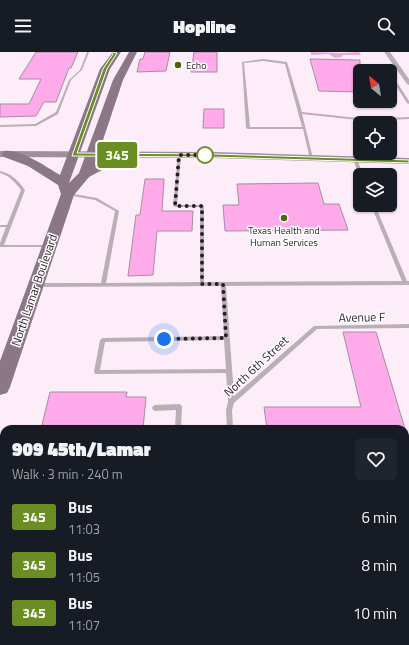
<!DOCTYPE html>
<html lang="en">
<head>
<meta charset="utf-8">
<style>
  body { margin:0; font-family:"Titillium Web",sans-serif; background:#20242c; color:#f1f3f6; height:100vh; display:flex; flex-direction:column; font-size:15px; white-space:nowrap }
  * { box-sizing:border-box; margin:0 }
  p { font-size:13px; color:#9ea1a6 }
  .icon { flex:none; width:22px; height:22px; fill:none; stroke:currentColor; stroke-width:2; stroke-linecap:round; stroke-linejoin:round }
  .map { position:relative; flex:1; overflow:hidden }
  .sheet { position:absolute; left:0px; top:373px; width:409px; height:220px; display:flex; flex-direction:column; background:#171b24; border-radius:12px 12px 0 0; box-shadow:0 1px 3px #0004 }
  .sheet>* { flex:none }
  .badge { padding:0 8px; border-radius:3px; font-size:14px; line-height:26px }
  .needle { width:26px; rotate:330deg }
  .buttons { position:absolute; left:353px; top:12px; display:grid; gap:8px }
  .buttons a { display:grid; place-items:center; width:44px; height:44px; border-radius:6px; background:#171b24; box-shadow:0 1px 3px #0004; font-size:20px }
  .you { position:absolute; width:20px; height:20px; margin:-10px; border:3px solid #fff; border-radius:50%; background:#1a73e8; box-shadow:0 0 0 6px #1a73e833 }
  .map>.badge { position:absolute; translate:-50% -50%; box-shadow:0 0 0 2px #fff }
  .round { display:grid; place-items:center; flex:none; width:42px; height:42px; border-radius:6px; background:#20242c }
  .headline { display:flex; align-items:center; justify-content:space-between; height:68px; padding:0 12px }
  h1 { font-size:19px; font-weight:800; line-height:30px }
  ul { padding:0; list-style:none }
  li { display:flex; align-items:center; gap:12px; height:48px; padding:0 12px }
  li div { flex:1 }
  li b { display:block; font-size:15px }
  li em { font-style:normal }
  li .badge { min-width:44px; font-weight:700; text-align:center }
  header { display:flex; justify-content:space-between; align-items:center; height:52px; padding:0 12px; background:#171b24; font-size:18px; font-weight:800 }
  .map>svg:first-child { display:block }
</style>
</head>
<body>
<header><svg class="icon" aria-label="menu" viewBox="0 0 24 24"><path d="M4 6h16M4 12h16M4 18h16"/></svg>Hopline<svg class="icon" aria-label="search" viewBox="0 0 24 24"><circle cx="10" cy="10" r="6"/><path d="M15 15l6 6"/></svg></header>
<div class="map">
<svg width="409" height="593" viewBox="0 0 409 593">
  <rect width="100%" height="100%" fill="#fdedf8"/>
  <path fill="#e9a8da" d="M311 0 342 1 359 0 361 3H343L342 5 335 6 329 2 311 3Z"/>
  <path fill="#feaaeb" stroke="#a68ea0" d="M36 0H78L71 16H69L56 50H44L36 64 0 65V52H29L41 27H19Z
    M145 0H170L166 19 137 20 140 7H143Z
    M194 0H217V20H191Z
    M310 7 360 8V40L319 39Z
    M204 57H224V76H203Z
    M145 127H164L162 159H193L192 179H157L153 223 128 224 136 163H140Z
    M318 131 324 152H339L348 178 225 179 223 153H239L237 132Z
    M343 280H376L405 377H267L264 355H361Z
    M50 340H127L126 345H146L143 377H41Z"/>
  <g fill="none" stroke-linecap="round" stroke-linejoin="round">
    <path fill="#baafb7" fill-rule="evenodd" d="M87 0H89L82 18 71 28 58 62 36 74 0 75V73L35 72 56 60 69 28 80 18Z
      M263 7 287 10 302 60 367 67 409 65V67L367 69 302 62 313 106 310 107 303 77H248L246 76 242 10ZM263 9 285 12 302 75H250L244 11Z
      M390 21H391L409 49V52L407 51 390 24Z
      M178 102 181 103 177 153H202L204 154V230L402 229 371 153H375L407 229H409V233L226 234 234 344 314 274 409 272V276L317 277 234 351 232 358 233 377H227L226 358 228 350 226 321 97 322H95L94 320 100 288 101 287 103 286 224 284 221 234 37 235 35 233 37 231H101L115 159 95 148 67 143 66 142 68 141 97 146 119 159 106 231 200 230V155H175L173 154ZM224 288 226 317 100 318 105 290Z
      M354 106 357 107 363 123H360V124L359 123 353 107Z
      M0 119C12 122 18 128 25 138L4 193H50V195H0V191L6 175H0V173H7L21 138C15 130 10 124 0 121Z
      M179 352 181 353 182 355 181 377H175L176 358 155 359 153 358 152 356 153 354 155 353Z
      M168 589H176V593H168Z
      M237 589H245V593H237Z"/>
    <path fill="#baafb7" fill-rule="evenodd" d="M384 0H390L409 27V33L407 32Z"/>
    <path fill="#9f8f9a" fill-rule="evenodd" d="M0 99 213 100 409 106V112L213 106 0 105Z"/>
    <path fill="#8b7786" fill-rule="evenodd" d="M113 0H121L110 17 69 131 79 121 113 28 129 0H137L123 28 95 112C105 106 120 98 132 100L134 103 132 106 115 111 89 125 74 143 10 335 7 341 0 343V309L61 142 58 133 28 114 4 105 2 102 4 99C19 96 47 115 60 123L100 17Z"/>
  </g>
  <path fill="#6b8e23" stroke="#fff" d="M110 0H112L117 1 107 17 77 101 213 102 409 108V111L213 105 72 104 103 17 113 2Z"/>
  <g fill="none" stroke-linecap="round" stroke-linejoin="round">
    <path stroke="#281e25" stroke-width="4" stroke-dasharray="0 7.2" d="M164 287 226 286 223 232H202V154H175L179 103H205"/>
  </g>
  <g fill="#4c6413" stroke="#fff" stroke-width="1.5">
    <circle cx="178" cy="13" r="4"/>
    <circle cx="284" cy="166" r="4"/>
  </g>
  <circle fill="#fff" stroke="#6b8e23" stroke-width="2" cx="205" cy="103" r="8"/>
  <g text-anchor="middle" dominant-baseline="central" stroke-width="3" stroke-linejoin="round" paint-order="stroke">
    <g font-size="10" fill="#281e25" stroke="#fff" text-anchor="start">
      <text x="186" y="13">Echo</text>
      <text x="284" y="178" text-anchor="middle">Texas Health and<tspan x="284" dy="12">Human Services</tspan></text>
    </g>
    <g font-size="12" fill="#281e25" stroke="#fff">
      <text transform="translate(34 238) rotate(-71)">North Lamar Boulevard</text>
      <text transform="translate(362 265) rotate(-1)">Avenue F</text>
      <text transform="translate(256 314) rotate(-43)">North 6th Street</text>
    </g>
  </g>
</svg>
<div class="buttons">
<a><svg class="needle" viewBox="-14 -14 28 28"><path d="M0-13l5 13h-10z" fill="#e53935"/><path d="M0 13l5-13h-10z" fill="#9ea1a6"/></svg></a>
<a><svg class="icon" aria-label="locate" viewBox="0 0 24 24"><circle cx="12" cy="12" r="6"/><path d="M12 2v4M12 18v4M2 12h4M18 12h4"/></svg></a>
<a><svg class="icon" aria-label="layers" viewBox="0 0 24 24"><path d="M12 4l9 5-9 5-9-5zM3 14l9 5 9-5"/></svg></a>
</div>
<div class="you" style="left:164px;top:287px"></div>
<b class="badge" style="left:117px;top:103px;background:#6b8e23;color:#fff">345</b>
<section class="sheet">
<div class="headline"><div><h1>909 45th/Lamar</h1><p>Walk · 3 min · 240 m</p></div><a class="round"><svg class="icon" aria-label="heart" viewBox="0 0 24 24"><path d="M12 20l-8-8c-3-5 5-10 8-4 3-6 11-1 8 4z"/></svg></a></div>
<ul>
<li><span class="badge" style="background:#6b8e23;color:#fff">345</span><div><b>Bus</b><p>11:03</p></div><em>6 min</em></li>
<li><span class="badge" style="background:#6b8e23;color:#fff">345</span><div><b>Bus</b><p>11:05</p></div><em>8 min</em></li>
<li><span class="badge" style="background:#6b8e23;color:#fff">345</span><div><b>Bus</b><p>11:07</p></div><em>10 min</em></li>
</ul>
</section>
</div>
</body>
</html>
